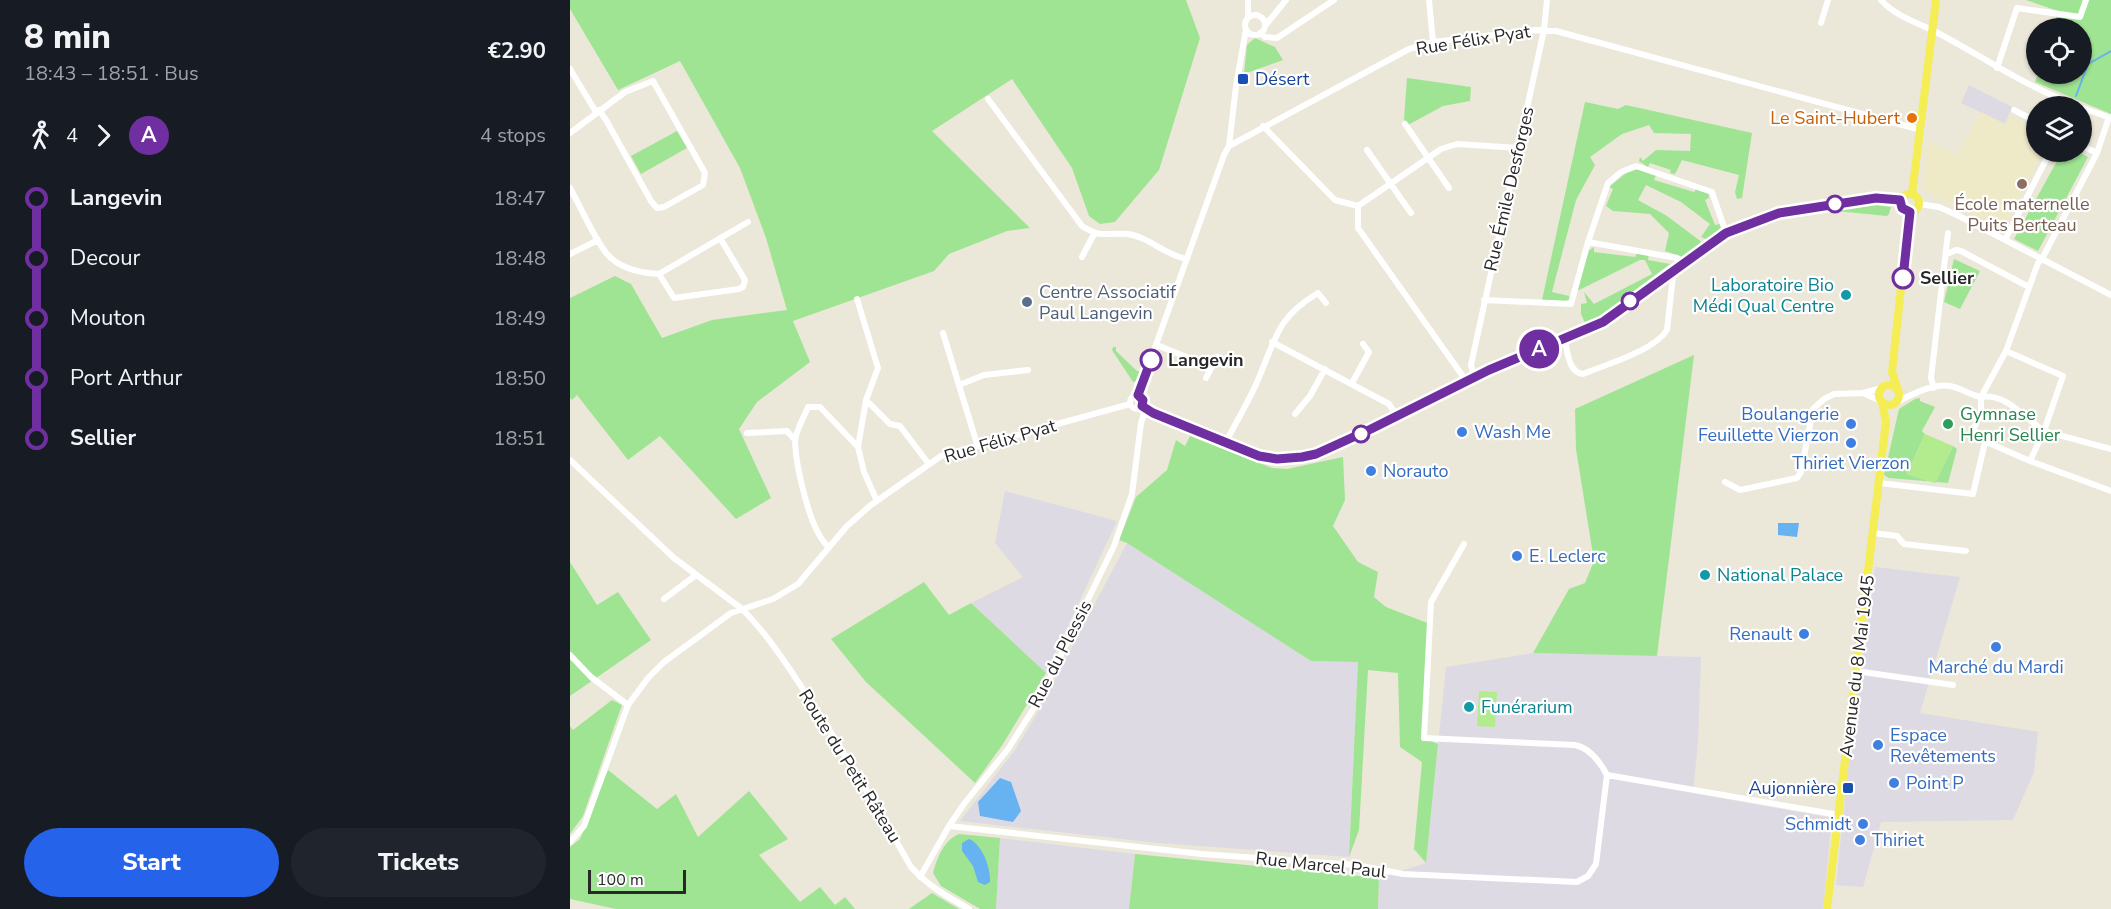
<!DOCTYPE html>
<html lang="en">
<head>
<meta charset="utf-8">
<style>
  body { margin:0; font-family:"Nunito Sans",sans-serif; background:#20242c; color:#f1f3f6; height:100vh; display:flex; flex-direction:column; font-size:22px; white-space:nowrap }
  * { box-sizing:border-box; margin:0 }
  p { font-size:20px; color:#9ea1a6 }
  .icon { flex:none; width:33px; height:33px; fill:none; stroke:currentColor; stroke-width:2; stroke-linecap:round; stroke-linejoin:round }
  .map { position:relative; flex:1; overflow:hidden }
  .details { display:flex; flex-direction:column; background:#171b24; width:570px }
  .details>* { flex:none }
  .badge { padding:0 12px; border-radius:20px; font-size:21px; line-height:39px }
  .buttons { position:absolute; left:1456px; top:18px; display:grid; gap:12px }
  .buttons a { display:grid; place-items:center; width:66px; height:66px; border-radius:50%; background:#171b24; box-shadow:0 2px 4px #0004; font-size:30px }
  .scale { position:absolute; left:18px; bottom:15px; width:98px; box-sizing:border-box; padding-left:6px; border:3px solid #282828; border-top:0; font-size:16px; line-height:21px; white-space:nowrap; color:#282828; -webkit-text-stroke:4px #fff; paint-order:stroke }
  .map>.badge { position:absolute; translate:-50% -50%; box-shadow:0 0 0 3px #fff }
  .legs { display:flex; align-items:center; gap:9px; height:66px; padding:0 24px; font-size:20px }
  .legs p { margin-inline-start:auto }
  .summary { display:flex; align-items:center; justify-content:space-between; height:102px; padding:0 24px }
  h1 { font-size:33px; font-weight:800; line-height:45px }
  .button { display:flex; gap:12px; margin-top:auto; padding:12px 24px }
  .button a { flex:1; height:69px; border-radius:36px; background:#2563eb; color:#fff; font-size:24px; font-weight:800; line-height:69px; text-align:center }
  .button a+a { background:#20242c; color:#f1f3f6 }
  ul { padding:0 24px; list-style:none }
  li { display:flex; align-items:center; gap:21px; height:60px; font-size:22px }
  li i { display:grid; place-items:center; width:9px; height:100%; margin:0 8px; background:currentColor }
  li i::after { content:''; width:15px; height:15px; margin:-8px; border:4px solid; border-radius:50%; background:#171b24 }
  li p { margin-inline-start:auto }
  li:first-child i { background:linear-gradient(#0000 50%,currentColor 0) }
  li:last-child i { background:linear-gradient(currentColor 50%,#0000 0) }
  main { display:flex; flex:1; min-height:0 }
  .map>svg:first-child { display:block }
</style>
</head>
<body>
<main>
<section class="details">
<div class="summary"><div><h1>8 min</h1><p>18:43 – 18:51 · Bus</p></div><b>€2.90</b></div>
<div class="legs"><svg class="icon" aria-label="walk" viewBox="0 0 24 24"><circle cx="13" cy="4" r="2"/><path d="M13 8l-2 6 4 7M11 14l-3 7M7 12l3-4h3l4 4"/></svg>4<svg class="icon" aria-label="forward" viewBox="0 0 24 24"><path d="M9 5l7 7-7 7"/></svg><b class="badge" style="background:#6f2fa0;color:#fff">A</b><p>4 stops</p></div>
<ul>
<li><i style="color:#6f2fa0"></i><b>Langevin</b><p>18:47</p></li>
<li><i style="color:#6f2fa0"></i><span>Decour</span><p>18:48</p></li>
<li><i style="color:#6f2fa0"></i><span>Mouton</span><p>18:49</p></li>
<li><i style="color:#6f2fa0"></i><span>Port Arthur</span><p>18:50</p></li>
<li><i style="color:#6f2fa0"></i><b>Sellier</b><p>18:51</p></li>
</ul>
<div class="button"><a>Start</a><a>Tickets</a></div>
</section>
<div class="map">
<svg width="1541" height="909" viewBox="0 0 1541 909">
  <rect width="100%" height="100%" fill="#ebe7d9"/>
  <path fill="#dedae3" d="M1399 85 1442 107 1435 124 1391 103Z
    M435 491 547 521 476 673 401 603 453 577 425 543Z
    M557 543 741 661 788 662 779 857 589 843 390 821 445 750 464 719Z
    M1305 567 1390 577 1350 713 1468 732 1464 772 1443 820 1311 822 1293 887 1266 885 1281 740Z
    M963 653 1131 657 1128 742 1123 793 1262 818 1253 909H808L809 878 856 863 876 667Z
    M430 838 565 854 559 909H426Z"/>
  <path fill="#eee9c7" d="M1411 112 1435 124 1439 116 1467 131V152H1473L1432 232 1356 192 1352 184 1357 140 1387 155Z"/>
  <path fill="#9fe493" d="M0 0H616L630 38 589 170 545 222 530 224 519 216 502 168 442 79 362 131 460 228 437 231 379 254 364 271 223 321 240 362 187 402 169 429 201 498 166 519 90 436 58 460 7 395 2 400 0 398V298L45 276 61 284 92 338 142 320 217 310 196 238 170 168 110 61 48 90 0 9Z
    M1456 0H1541V114L1465 82 1468 74H1512V28H1482L1488 11Z
    M685 38 705 47 713 60 674 74 677 45Z
    M837 78 901 87 900 101 873 106 838 125 834 119Z
    M1015 102 1048 109 1056 105 1182 133 1172 198 1167 199 1165 192 1169 175 1112 160 1105 174 1100 173 1101 170 1080 163 1078 167 1069 161 1070 157 1073 161 1086 150 1120 151 1121 134 1084 133 1079 125 1052 134 1020 157 1025 165 1006 200 982 292 999 296V299L996 301 972 300Z
    M107 131 117 148 71 174 61 156Z
    M1492 152H1509L1518 157 1468 251 1444 239Z
    M1068 169 1086 175 1084 180 1124 192 1127 188 1138 192 1139 198 1135 200 1145 225 1150 224 1151 227 1146 233 1136 239 1131 237 1140 224 1111 202 1076 185 1068 200 1097 216 1133 243 1113 257 1095 251 1099 233 1080 214 1043 211 1036 206 1043 189 1039 187 1056 173Z
    M1307 205 1321 207 1319 214 1317 216 1267 211 1268 209Z
    M1024 247V252L1065 257 1067 253 1079 254 1078 260 1100 264 1032 315 1015 323 1011 314V304L1017 303 1014 292 1024 304 1082 274 1075 260H1070L1007 291 1018 251Z
    M1384 259 1410 271 1390 309 1374 302Z
    M543 347H546V351L567 371H569L570 374 566 381 563 382 542 350Z
    M1124 355 1087 656 963 653 999 589 1015 583 1024 561 1006 449 1005 409Z
    M1350 398V401L1365 407 1352 431 1355 434 1337 474 1365 483 1383 446 1387 449 1378 483 1319 478 1314 475 1329 409 1345 399Z
    M620 436 702 468 717 469 773 457 775 500 763 526 788 562 808 572 804 597 816 607 860 624 854 738 868 744 856 863 844 849 852 762 830 747 828 673 798 670 789 830 779 857 788 662 741 661 557 543 549 540 566 497 597 470 606 440 615 446Z
    M0 562 27 605 48 592 81 640 0 696Z
    M354 582 379 615 401 603 476 673 433 744 405 783 296 682 261 639Z
    M42 700 52 705 13 816 0 834V726L3 730Z
    M38 770 87 809 106 794 128 837 179 791 218 839 189 855 230 902 250 887 265 905 275 897 285 909H46L0 899V847L10 839Z
    M389 834 430 838 426 909H410L371 886 363 873C367 858 374 840 389 834Z
    M565 854 809 878 808 909H559Z
    M362 893 389 909H339Z"/>
  <path fill="#b2ec8e" d="M1355 434 1383 446 1365 483 1337 474Z
    M909 691 927 692 925 727 907 726Z"/>
  <path fill="#67b2f1" d="M1208 523H1229L1227 537 1208 535Z
    M430 778 441 782 451 811 443 822 410 816 408 802Z
    M399 839C412 844 421 868 420 882L415 885 408 882 403 866 392 851V843Z"/>
  <g fill="none" stroke-linecap="round" stroke-linejoin="round">
    <path stroke="#67b2f1" stroke-width="2" d="M1506 96 1518 64 1541 51"/>
    <path stroke="#fff" stroke-width="6" d="M678 0V17
      M859 0 863 42
      M1311 0C1325 16 1348 23 1366 32 1414 57 1457 88 1509 106
      M675 25a10 10 0 1 1 20 0a10 10 0 1 1-20 0Z
      M1251 23 1258 0
      M695 26 716 0
      M690 33 695 37 707 38 764 0
      M1427 68 1447 8 1510 17 1516 0
      M0 69 26 112
      M418 99 512 226C532 239 536 232 557 234 578 236 596 256 617 259
      M1512 108 1541 118
      M1444 110 1467 122
      M835 124 879 188
      M693 126 765 200 788 206V228L897 382
      M0 133 55 92 83 81 135 173 133 185 94 207 87 208 81 201 36 120 29 110
      M659 146 666 86 676 29
      M1512 146 1527 153
      M797 150 841 213
      M0 188C11 207 23 237 37 254 49 268 71 273 89 274
      M1349 204 1369 207 1389 216 1541 295
      M788 206 871 149 887 144 949 148
      M1435 240 1480 152
      M1018 242 1107 258 1113 263
      M0 254 28 240
      M1377 254 1386 250 1391 251 1459 287
      M512 257 524 234
      M89 274 104 298 169 289 173 287 175 280 150 238
      M89 274 178 222
      M287 299 308 368 296 400 288 447 294 472 307 501
      M914 300 1001 304 1018 242 1038 183 1051 172 1066 166 1142 192 1156 233
      M373 333 407 444
      M994 338C998 352 998 372 1013 374 1037 364 1084 351 1097 330L1103 276 1101 271
      M702 342 819 404 827 416
      M587 345 641 367
      M1436 351 1493 376 1474 431C1455 418 1436 393 1411 397V413L1404 428 1405 437 1460 461 1541 491
      M636 378 647 357
      M904 378 901 365 974 30 977 0
      M782 383 799 352 793 344
      M389 385 414 375 458 370
      M1364 388 1361 378 1378 233
      M1293 393 1311 401
      M568 395 654 155 659 146 839 49 863 42 966 30 986 31 1351 130
      M560 402a7 7 0 1 1 14 0a7 7 0 1 1-14 0Z
      M296 400 320 424 330 426 358 463
      M1326 403C1339 395 1364 383 1380 386 1391 388 1400 395 1411 397L1436 351 1468 263 1473 257 1527 153 1539 117
      M572 406 583 413 689 456 707 459 732 457 746 454 801 429 919 370 1033 322 1156 233 1209 213 1306 198 1331 200
      M725 414 740 396 755 369
      M177 433 217 431 225 440
      M656 442C667 420 681 398 690 375 707 335 708 317 748 293L756 303
      M0 460 104 558 172 609C201 638 223 674 246 709 279 761 311 814 341 867 358 886 378 897 399 909
      M1460 461 1474 431 1541 449
      M1155 482 1170 490 1227 478 1231 472 1243 409 1254 399 1264 394 1293 393 1312 388
      M1309 483 1403 494 1415 442
      M1303 533 1327 536 1334 544 1396 551
      M894 544 861 602 854 738 1005 745C1020 748 1030 762 1037 775L1269 815
      M259 547C240 533 226 466 225 442 225 432 234 417 238 407H250L288 447
      M94 599 126 575
      M0 655 21 677 58 705
      M1286 671 1383 685
      M379 826 632 854 786 865 833 874 1007 882 1018 876 1026 864 1037 775
      M0 842 14 826 58 705 78 678 94 662 161 613 203 599 228 584 277 526 301 505 371 456 560 404
      M350 877 379 826 394 804 438 749 469 700 544 546 562 494 571 423 574 414 570 408"/>
    <path stroke="#f4ed54" stroke-width="8" d="M1331 203a9 9 0 1 1 18 0a9 9 0 1 1-18 0Z
      M1342 194 1366 0
      M1309 395a10 10 0 1 1 20 0a10 10 0 1 1-20 0Z
      M1327 387 1322 372 1339 212
      M1257 909 1316 422 1312 402"/>
  </g>
  <g fill="none" stroke-linecap="round" stroke-linejoin="round">
    <defs>
      <path id="line-1" d="M581 360 568 395 573 400 572 406 583 413 689 456 707 459 732 457 746 454 801 429 919 370 1033 322 1156 233 1209 213 1306 198 1330 200 1332 208 1340 212 1333 278"/>
    </defs>
    <use href="#line-1" stroke="#fff" stroke-width="14"/>
    <use href="#line-1" stroke="#6f2fa0" stroke-width="9"/>
  </g>
  <g fill="#1a4fb4" stroke="#fff" stroke-width="2">
    <rect x="667" y="73" width="12" height="12" rx="3"/>
    <rect x="1272" y="782" width="12" height="12" rx="3"/>
  </g>
  <circle fill="#e8710a" stroke="#fff" stroke-width="2" cx="1342" cy="118" r="6"/>
  <circle fill="#8d6e63" stroke="#fff" stroke-width="2" cx="1452" cy="184" r="6"/>
  <g fill="#fff" stroke="#6f2fa0" stroke-width="3">
    <circle cx="1265" cy="204" r="8"/>
    <circle cx="1333" cy="278" r="10"/>
    <circle cx="1060" cy="301" r="8"/>
    <circle cx="581" cy="360" r="10"/>
    <circle cx="791" cy="434" r="8"/>
  </g>
  <g fill="#0f9aa8" stroke="#fff" stroke-width="2">
    <circle cx="1276" cy="295" r="6"/>
    <circle cx="1135" cy="575" r="6"/>
    <circle cx="899" cy="707" r="6"/>
  </g>
  <circle fill="#5c6f8a" stroke="#fff" stroke-width="2" cx="457" cy="302" r="6"/>
  <g fill="#3f7fe0" stroke="#fff" stroke-width="2">
    <circle cx="1281" cy="424" r="6"/>
    <circle cx="892" cy="432" r="6"/>
    <circle cx="1281" cy="443" r="6"/>
    <circle cx="801" cy="471" r="6"/>
    <circle cx="947" cy="556" r="6"/>
    <circle cx="1234" cy="634" r="6"/>
    <circle cx="1426" cy="647" r="6"/>
    <circle cx="1308" cy="745" r="6"/>
    <circle cx="1324" cy="783" r="6"/>
    <circle cx="1293" cy="824" r="6"/>
    <circle cx="1290" cy="840" r="6"/>
  </g>
  <circle fill="#2e9e5b" stroke="#fff" stroke-width="2" cx="1378" cy="424" r="6"/>
  <g text-anchor="middle" dominant-baseline="central" stroke-width="4.5" stroke-linejoin="round" paint-order="stroke">
    <g font-size="18" fill="#282828" stroke="#fff">
      <text transform="translate(903 40) rotate(-9)">Rue Félix Pyat</text>
      <text transform="translate(939 189) rotate(-77)">Rue Émile Desforges</text>
      <text transform="translate(430 441) rotate(-16)">Rue Félix Pyat</text>
      <text transform="translate(490 654) rotate(-63)">Rue du Plessis</text>
      <text transform="translate(1287 666) rotate(-83)">Avenue du 8 Mai 1945</text>
      <text transform="translate(280 766) rotate(58)">Route du Petit Râteau</text>
      <text transform="translate(751 865) rotate(6)">Rue Marcel Paul</text>
    </g>
    <g font-size="18" fill="#164399" stroke="#fff" text-anchor="start">
      <text x="685" y="79">Désert</text>
      <text x="1266" y="788" text-anchor="end">Aujonnière</text>
    </g>
    <g font-size="18" fill="#c56008" stroke="#fff" text-anchor="end">
      <text x="1330" y="118">Le Saint-Hubert</text>
    </g>
    <g font-size="18" fill="#785e54" stroke="#fff">
      <text x="1452" y="204">École maternelle<tspan x="1452" dy="21">Puits Berteau</tspan></text>
    </g>
    <g font-size="18" font-weight="bold" fill="#282828" stroke="#fff" text-anchor="start">
      <text x="1350" y="278">Sellier</text>
      <text x="598" y="360">Langevin</text>
    </g>
    <g font-size="18" fill="#0d838f" stroke="#fff" text-anchor="start">
      <text x="1264" y="285" text-anchor="end">Laboratoire Bio<tspan x="1264" dy="21">Médi Qual Centre</tspan></text>
      <text x="1147" y="575">National Palace</text>
      <text x="911" y="707">Funérarium</text>
    </g>
    <g font-size="18" fill="#4e5e75" stroke="#fff" text-anchor="start">
      <text x="469" y="292">Centre Associatif<tspan x="469" dy="21">Paul Langevin</tspan></text>
    </g>
    <g font-size="18" fill="#366cbe" stroke="#fff" text-anchor="start">
      <text x="1269" y="414" text-anchor="end">Boulangerie<tspan x="1269" dy="21">Feuillette Vierzon</tspan></text>
      <text x="904" y="432">Wash Me</text>
      <text x="1281" y="463" text-anchor="middle">Thiriet Vierzon</text>
      <text x="813" y="471">Norauto</text>
      <text x="959" y="556">E. Leclerc</text>
      <text x="1222" y="634" text-anchor="end">Renault</text>
      <text x="1426" y="667" text-anchor="middle">Marché du Mardi</text>
      <text x="1320" y="735">Espace<tspan x="1320" dy="21">Revêtements</tspan></text>
      <text x="1336" y="783">Point P</text>
      <text x="1281" y="824" text-anchor="end">Schmidt</text>
      <text x="1302" y="840">Thiriet</text>
    </g>
    <g font-size="18" fill="#27864d" stroke="#fff" text-anchor="start">
      <text x="1390" y="414">Gymnase<tspan x="1390" dy="21">Henri Sellier</tspan></text>
    </g>
  </g>
</svg>
<div class="buttons">
<a><svg class="icon" aria-label="locate" viewBox="0 0 24 24"><circle cx="12" cy="12" r="6"/><path d="M12 2v4M12 18v4M2 12h4M18 12h4"/></svg></a>
<a><svg class="icon" aria-label="layers" viewBox="0 0 24 24"><path d="M12 4l9 5-9 5-9-5zM3 14l9 5 9-5"/></svg></a>
</div>
<div class="scale">100 m</div>
<b class="badge" style="left:969px;top:349px;background:#6f2fa0;color:#fff">A</b>
</div>
</main>
</body>
</html>
